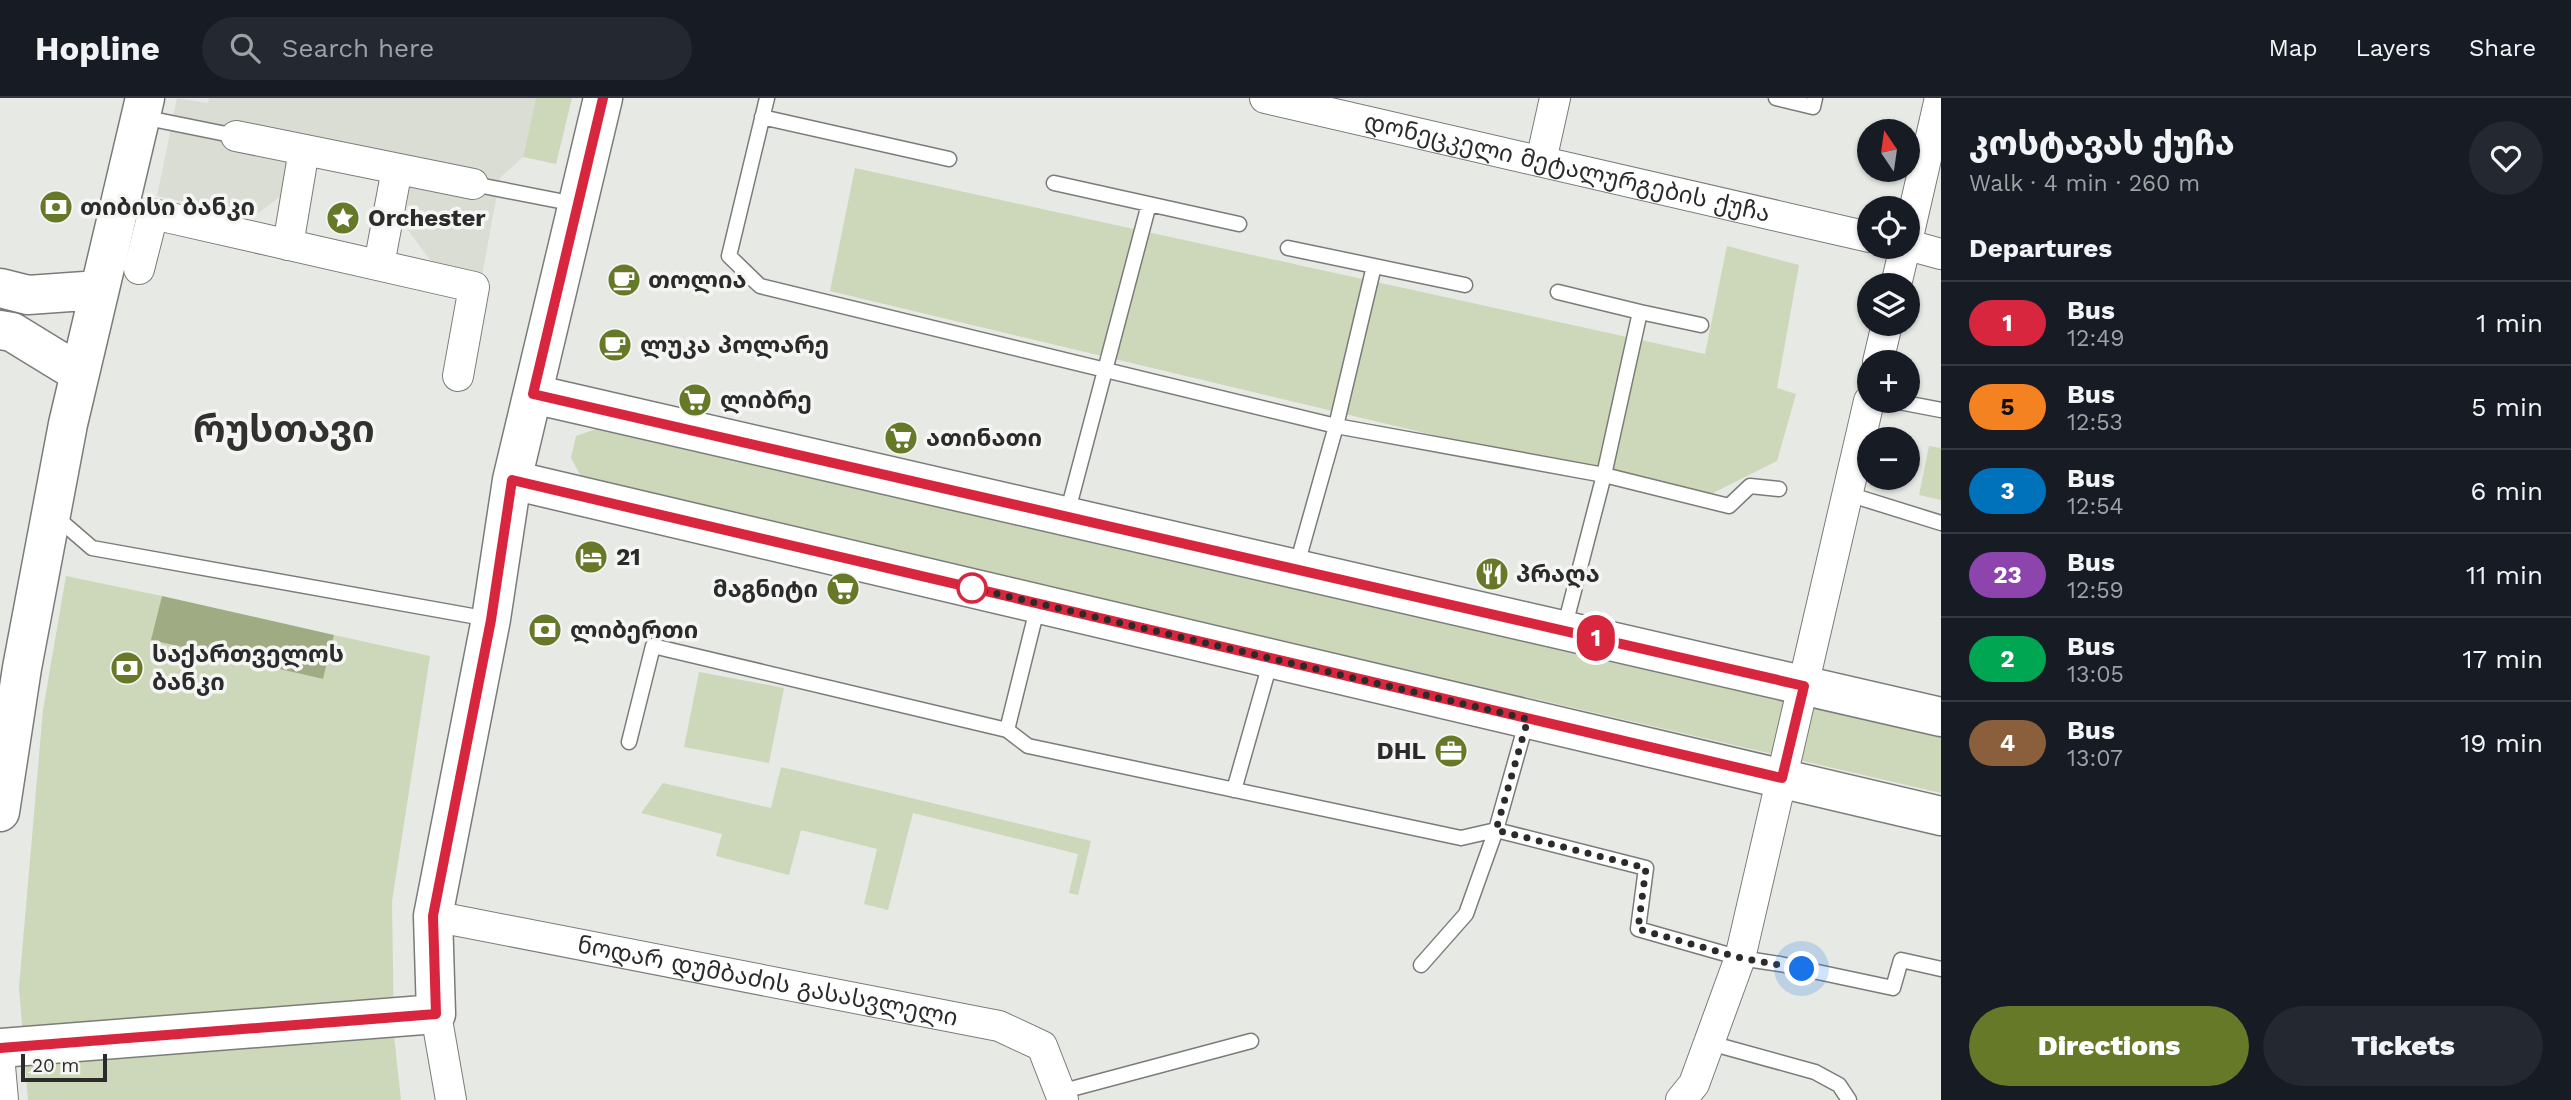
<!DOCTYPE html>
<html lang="en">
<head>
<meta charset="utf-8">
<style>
  body { margin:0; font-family:"Work Sans","Noto Sans Georgian",sans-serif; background:#242831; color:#f1f3f6; height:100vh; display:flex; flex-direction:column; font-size:26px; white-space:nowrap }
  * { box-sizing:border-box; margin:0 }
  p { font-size:23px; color:#9ea1a6 }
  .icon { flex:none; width:38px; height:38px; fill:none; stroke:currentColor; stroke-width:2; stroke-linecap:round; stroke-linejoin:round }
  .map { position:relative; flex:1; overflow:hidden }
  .details { display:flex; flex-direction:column; background:#171b24; width:630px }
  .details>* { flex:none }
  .badge { padding:0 14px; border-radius:23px; font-size:24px; line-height:46px }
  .needle { width:46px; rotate:347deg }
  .buttons { position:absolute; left:1857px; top:21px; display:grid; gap:14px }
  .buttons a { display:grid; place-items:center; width:63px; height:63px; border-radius:50%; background:#171b24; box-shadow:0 2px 5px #0004; font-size:35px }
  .scale { position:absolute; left:21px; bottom:18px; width:86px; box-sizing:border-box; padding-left:7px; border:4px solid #2a2b2a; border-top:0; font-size:19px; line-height:24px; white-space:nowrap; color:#2a2b2a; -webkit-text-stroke:5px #f5f6f3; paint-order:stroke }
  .you { position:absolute; width:35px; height:35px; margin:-18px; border:5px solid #fff; border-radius:50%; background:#1a73e8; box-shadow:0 0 0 10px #1a73e833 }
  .map>.badge { position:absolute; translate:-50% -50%; box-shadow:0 0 0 4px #fff }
  h2 { padding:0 28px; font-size:26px; line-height:63px }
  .round { display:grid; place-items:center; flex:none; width:74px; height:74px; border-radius:37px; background:#242831 }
  .overview { display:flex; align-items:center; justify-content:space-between; height:119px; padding:0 28px }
  h1 { font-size:33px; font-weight:800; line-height:52px }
  .button { display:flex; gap:14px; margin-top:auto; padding:14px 28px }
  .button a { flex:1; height:80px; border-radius:42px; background:#667929; color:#fff; font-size:28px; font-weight:800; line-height:80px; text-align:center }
  .button a+a { background:#242831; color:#f1f3f6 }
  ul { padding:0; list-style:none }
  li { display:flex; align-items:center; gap:21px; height:84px; padding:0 28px; border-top:2px solid #363941 }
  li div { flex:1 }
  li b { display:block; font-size:26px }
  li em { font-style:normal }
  li .badge { min-width:77px; font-weight:700; text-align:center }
  header { display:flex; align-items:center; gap:42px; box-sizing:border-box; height:98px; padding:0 35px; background:#171b24; border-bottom:2px solid #363941 }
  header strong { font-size:33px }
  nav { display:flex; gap:38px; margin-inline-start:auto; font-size:24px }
  .search { width:490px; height:63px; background:#242831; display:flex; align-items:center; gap:18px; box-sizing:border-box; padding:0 24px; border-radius:38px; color:#9ea1a6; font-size:26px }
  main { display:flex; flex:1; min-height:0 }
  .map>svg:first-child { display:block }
</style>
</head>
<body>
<header>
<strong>Hopline</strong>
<div class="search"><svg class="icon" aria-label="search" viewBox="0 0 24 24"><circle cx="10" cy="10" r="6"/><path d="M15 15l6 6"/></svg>Search here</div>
<nav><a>Map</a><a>Layers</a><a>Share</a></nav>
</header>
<main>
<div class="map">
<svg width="1941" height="1002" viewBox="0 0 1941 1002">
  <rect width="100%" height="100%" fill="#e7e9e5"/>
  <path fill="#daddd4" d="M177 0 208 5 209 0H536L523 59 500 80 482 178 430 162 405 128 411 74 285 49 286 94 253 119 157 98Z"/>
  <path fill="#cdd7b9" d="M536 0H572L556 66 523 59Z
    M855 70 1705 256 1727 148 1799 167 1777 290 1796 296 1777 363 1701 401 830 193Z
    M602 329 1941 639V695L582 380 571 360 576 338Z
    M1929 348 1941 350V402L1919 397Z
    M66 478 162 498 152 542 323 581 334 537 430 558 392 803 394 938 401 1002H28L19 889 43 612Z
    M699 574 784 590 769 665 684 649Z
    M781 669 1091 743 1078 797 1069 795 1078 756 913 715 888 812 864 806 877 751 801 732 789 777 716 758 722 736 641 715 663 685 771 710Z"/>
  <path fill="#9fac83" d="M162 498 334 537 323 581 151 542Z"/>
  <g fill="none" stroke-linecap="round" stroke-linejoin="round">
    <defs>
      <path id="lane" d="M767 0 729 158 760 188 1336 328 1604 377 1729 408 1750 388 1779 391
        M1776 0 1813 9 1815 0
        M142 19 236 38
        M762 19 949 61
        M1054 85 1239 126
        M473 86 575 106
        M1288 150 1465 187
        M1558 194 1640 214 1604 377 1564 531
        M1640 214 1701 227
        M1894 303 1941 312
        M1848 396 1941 425
        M1067 416 1149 106
        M55 418 92 450 489 521
        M1296 470 1336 328 1374 168
        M1007 632 1038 507
        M629 644 653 548 1007 632 1028 648 1461 740 1496 732 1646 770 1638 831 1740 860 1780 866 1893 890 1901 862 1941 871
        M1234 692 1271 562
        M1421 867 1466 816 1496 732 1527 622
        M1710 945 1815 974 1839 987 1849 1002
        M1060 994 1251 943"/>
      <g id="street">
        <path id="s1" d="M1265 0 1869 139"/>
        <path d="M236 38 473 86"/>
        <path d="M1541 63 1555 0"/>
        <path d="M1908 139 1940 0"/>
        <path d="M288 147 304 52"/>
        <path d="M1908 147 1941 156"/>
        <path d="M379 167 397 71"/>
        <path d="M139 171 153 116 474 189 458 278"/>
        <path d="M1896 187 1905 149"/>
        <path d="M1878 264 1887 226"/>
        <path id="s2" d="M433 818 999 928 1042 948 1063 1002"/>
        <path d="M436 916 451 1002"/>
        <path d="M0 968 3 1002"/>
        <path d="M1681 1002 1694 986 1740 860 1869 303"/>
      </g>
      <path id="secondary" d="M0 190 28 197 99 192
        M0 232 12 234 79 275
        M533 296 1941 619
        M512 382 1941 718
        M0 714 22 570 68 326 145 0
        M0 950 436 916 433 818 491 521 512 382 603 0"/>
    </defs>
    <use href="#lane" stroke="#7b7c79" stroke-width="17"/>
    <use href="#street" stroke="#7b7c79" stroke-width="32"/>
    <use href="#secondary" stroke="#7b7c79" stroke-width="41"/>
    <use href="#lane" stroke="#fff" stroke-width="14"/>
    <use href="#street" stroke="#fff" stroke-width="30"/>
    <use href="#secondary" stroke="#fff" stroke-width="38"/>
  </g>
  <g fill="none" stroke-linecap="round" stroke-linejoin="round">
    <defs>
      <path id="line" d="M0 950 436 916 433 818 491 522 512 382 1782 680 1804 588 533 296 603 0"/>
    </defs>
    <use href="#line" stroke="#fff" stroke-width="16"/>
    <use href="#line" stroke="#d7263d" stroke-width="10"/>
    <path stroke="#2a2b2a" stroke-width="7" stroke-dasharray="0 12.6" d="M972 490 960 487 1528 621 1496 732 1646 770 1638 831 1741 860 1802 871"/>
  </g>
  <defs>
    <symbol id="bank-disc" viewBox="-11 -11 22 22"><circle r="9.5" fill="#667929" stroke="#f5f6f3"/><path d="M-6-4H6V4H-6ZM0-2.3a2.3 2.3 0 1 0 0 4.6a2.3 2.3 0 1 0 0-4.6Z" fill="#fff"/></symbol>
    <symbol id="sight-disc" viewBox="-11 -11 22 22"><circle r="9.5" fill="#667929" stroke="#f5f6f3"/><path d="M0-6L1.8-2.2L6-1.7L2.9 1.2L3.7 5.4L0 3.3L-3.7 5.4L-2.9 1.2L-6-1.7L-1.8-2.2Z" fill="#fff"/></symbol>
    <symbol id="cafe-disc" viewBox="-11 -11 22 22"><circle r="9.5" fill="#667929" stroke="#f5f6f3"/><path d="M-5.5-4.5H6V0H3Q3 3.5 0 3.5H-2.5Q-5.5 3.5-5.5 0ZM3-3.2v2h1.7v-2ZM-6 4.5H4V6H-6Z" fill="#fff"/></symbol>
    <symbol id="supermarket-disc" viewBox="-11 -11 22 22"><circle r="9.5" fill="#667929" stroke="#f5f6f3"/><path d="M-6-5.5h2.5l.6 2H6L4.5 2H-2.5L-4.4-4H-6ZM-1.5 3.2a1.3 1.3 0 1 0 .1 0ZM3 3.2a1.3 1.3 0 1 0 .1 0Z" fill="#fff"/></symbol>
    <symbol id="hotel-disc" viewBox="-11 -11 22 22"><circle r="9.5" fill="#667929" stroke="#f5f6f3"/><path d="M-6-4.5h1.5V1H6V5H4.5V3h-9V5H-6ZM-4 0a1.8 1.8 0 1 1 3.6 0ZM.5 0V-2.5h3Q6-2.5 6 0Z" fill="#fff"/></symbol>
    <symbol id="restaurant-disc" viewBox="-11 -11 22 22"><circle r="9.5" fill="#667929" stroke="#f5f6f3"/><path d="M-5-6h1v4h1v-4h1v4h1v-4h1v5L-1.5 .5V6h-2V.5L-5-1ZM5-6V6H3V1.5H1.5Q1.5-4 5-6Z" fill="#fff"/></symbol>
    <symbol id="office-disc" viewBox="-11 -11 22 22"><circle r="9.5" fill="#667929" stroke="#f5f6f3"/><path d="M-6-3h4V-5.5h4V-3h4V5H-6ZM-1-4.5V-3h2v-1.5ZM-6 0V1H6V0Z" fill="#fff"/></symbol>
  </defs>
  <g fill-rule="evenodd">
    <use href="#bank-disc" x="37" y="90" width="38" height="38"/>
    <use href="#sight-disc" x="324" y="101" width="38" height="38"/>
    <use href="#cafe-disc" x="605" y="163" width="38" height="38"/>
    <use href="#cafe-disc" x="596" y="228" width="38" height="38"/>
    <use href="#supermarket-disc" x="676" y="283" width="38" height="38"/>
    <use href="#supermarket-disc" x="882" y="321" width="38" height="38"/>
    <use href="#hotel-disc" x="572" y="440" width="38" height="38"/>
    <use href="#restaurant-disc" x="1473" y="457" width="38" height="38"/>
    <use href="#supermarket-disc" x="824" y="472" width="38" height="38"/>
    <use href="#bank-disc" x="526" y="513" width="38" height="38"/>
    <use href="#bank-disc" x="108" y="551" width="38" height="38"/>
    <use href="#office-disc" x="1432" y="634" width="38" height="38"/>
  </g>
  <circle fill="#fff" stroke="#d7263d" stroke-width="3.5" cx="972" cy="490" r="14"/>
  <g text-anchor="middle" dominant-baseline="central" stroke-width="7" stroke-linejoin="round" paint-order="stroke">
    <g font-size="24" fill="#2a2b2a" stroke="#f5f6f3">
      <text stroke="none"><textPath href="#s1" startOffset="310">დონეცკელი მეტალურგების ქუჩა</textPath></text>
      <text stroke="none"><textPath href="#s2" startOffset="341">ნოდარ დუმბაძის გასასვლელი</textPath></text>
    </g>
    <g font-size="24" font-weight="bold" fill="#2a2b2a" stroke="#f5f6f3" text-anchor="start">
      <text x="80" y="109">თიბისი ბანკი</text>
      <text x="368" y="120">Orchester</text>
      <text x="648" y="182">თოლია</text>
      <text x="640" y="247">ლუკა პოლარე</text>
      <text x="720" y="302">ლიბრე</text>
      <text x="926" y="340">ათინათი</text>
      <text x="616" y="459">21</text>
      <text x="1516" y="476">პრაღა</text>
      <text x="818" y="491" text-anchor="end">მაგნიტი</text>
      <text x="570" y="532">ლიბერთი</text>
      <text x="152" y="556">საქართველოს<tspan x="152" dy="28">ბანკი</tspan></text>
      <text x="1426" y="653" text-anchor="end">DHL</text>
    </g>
    <g font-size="38" font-weight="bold" fill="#313230" stroke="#f5f6f3">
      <text x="284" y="331">რუსთავი</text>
    </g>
  </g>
</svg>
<div class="buttons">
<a><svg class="needle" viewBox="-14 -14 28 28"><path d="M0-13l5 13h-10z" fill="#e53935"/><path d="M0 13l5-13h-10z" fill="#9ea1a6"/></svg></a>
<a><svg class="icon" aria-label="locate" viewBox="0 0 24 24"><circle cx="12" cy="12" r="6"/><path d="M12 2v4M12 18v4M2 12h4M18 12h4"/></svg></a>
<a><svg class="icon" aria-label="layers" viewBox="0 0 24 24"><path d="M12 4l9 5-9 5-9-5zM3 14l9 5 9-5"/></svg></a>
<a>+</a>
<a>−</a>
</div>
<div class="scale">20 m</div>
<div class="you" style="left:1802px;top:871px"></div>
<b class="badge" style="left:1596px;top:540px;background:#d7263d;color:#fff">1</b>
</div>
<section class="details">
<div class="overview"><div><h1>კოსტავას ქუჩა</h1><p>Walk · 4 min · 260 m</p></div><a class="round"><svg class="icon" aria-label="heart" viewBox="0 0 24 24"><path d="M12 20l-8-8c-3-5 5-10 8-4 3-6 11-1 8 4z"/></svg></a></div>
<h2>Departures</h2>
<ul>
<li><span class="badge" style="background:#d7263d;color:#fff">1</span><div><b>Bus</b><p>12:49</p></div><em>1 min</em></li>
<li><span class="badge" style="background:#f58220;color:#111">5</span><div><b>Bus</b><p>12:53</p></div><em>5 min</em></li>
<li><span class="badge" style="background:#0072bc;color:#fff">3</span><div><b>Bus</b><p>12:54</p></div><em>6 min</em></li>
<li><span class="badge" style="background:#8e44ad;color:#fff">23</span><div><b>Bus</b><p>12:59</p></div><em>11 min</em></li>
<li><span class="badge" style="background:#00a651;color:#fff">2</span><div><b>Bus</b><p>13:05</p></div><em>17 min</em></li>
<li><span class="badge" style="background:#8b5e3c;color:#fff">4</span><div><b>Bus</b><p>13:07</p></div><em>19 min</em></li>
</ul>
<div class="button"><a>Directions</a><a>Tickets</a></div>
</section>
</main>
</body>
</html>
